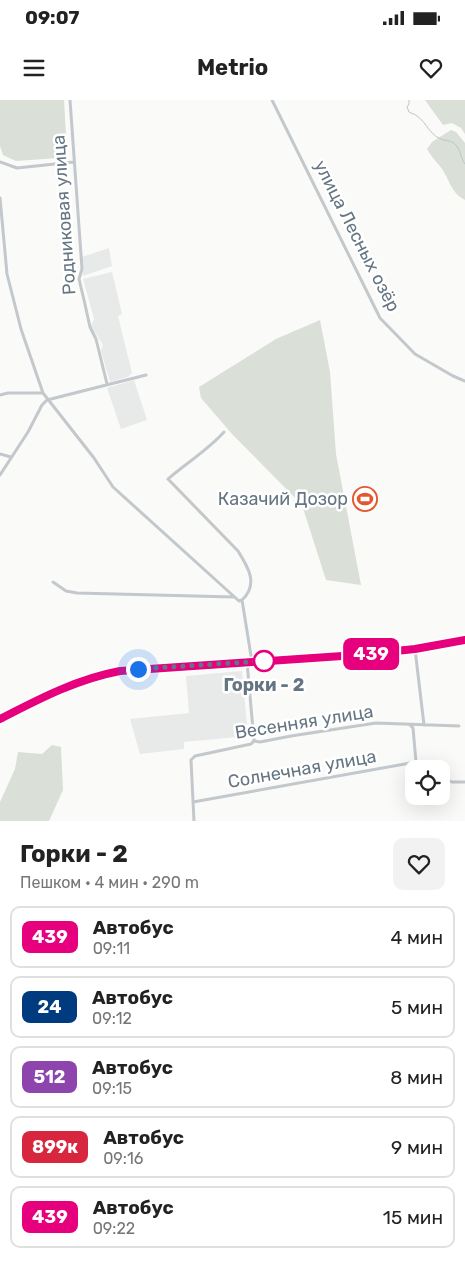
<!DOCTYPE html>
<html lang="ru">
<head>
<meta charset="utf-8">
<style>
  body { margin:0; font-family:Rubik,sans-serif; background:#f2f2f2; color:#222; height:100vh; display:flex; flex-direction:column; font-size:19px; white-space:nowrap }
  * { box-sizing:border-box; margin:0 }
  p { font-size:16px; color:#767676 }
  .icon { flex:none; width:28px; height:28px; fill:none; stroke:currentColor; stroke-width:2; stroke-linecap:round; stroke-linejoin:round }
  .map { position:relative; height:721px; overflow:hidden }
  .drawer { display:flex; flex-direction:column; background:#fff; flex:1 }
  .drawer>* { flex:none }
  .badge { padding:0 10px; border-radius:8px; font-size:18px; line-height:32px }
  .tools { position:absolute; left:405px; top:660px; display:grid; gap:10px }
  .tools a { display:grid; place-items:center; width:45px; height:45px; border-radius:10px; background:#fff; box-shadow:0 5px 20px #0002; font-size:25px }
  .you { position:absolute; width:25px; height:25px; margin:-12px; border:4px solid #fff; border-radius:50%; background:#1a73e8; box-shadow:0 0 0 8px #1a73e833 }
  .map>.badge { position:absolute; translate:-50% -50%; box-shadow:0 0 0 2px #fff }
  .round { display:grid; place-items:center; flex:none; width:52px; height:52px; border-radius:10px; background:#f2f2f2 }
  .head { display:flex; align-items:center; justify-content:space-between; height:85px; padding:0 20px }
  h1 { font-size:24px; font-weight:700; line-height:38px }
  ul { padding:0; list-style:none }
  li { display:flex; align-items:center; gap:15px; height:62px; margin:0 10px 8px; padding:0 10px; border:2px solid #e0e0e0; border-radius:10px }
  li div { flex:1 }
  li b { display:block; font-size:19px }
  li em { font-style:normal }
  li .badge { min-width:55px; font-weight:700; text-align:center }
  .status { display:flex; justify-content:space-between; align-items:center; height:35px; padding:0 25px; background:#fff; direction:ltr }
  .status svg { height:14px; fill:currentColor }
  header { display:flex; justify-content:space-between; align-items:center; height:65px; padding:0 20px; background:#fff; font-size:22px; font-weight:700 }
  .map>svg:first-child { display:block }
</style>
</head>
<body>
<div class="status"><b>09:07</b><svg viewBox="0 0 49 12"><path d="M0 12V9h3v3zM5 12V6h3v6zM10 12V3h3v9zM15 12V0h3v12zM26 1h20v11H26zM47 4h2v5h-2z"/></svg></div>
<header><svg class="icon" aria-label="menu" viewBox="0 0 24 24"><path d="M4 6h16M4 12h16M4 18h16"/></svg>Metrio<svg class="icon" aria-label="heart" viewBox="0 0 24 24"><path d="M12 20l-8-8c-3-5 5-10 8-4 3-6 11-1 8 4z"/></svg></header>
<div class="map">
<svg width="465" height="721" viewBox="0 0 465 721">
  <rect width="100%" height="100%" fill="#fafaf8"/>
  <path fill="#e8e9e9" d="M109 148 112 166 83 176 82 157Z
    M112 172 122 214 118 216 132 273 128 277 110 282 101 251 103 245 91 226 94 219 83 179Z
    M134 280 147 320 121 329 107 288Z
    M242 571 248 636 184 642V649L140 654 130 619 189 613 186 576Z"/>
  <path fill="#dadfd7" d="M0 0H64L67 53 58 58 16 61 3 55 0 46Z
    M425 0H465V34L461 28 452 23 443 25Z
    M451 30 456 32 465 43V100C450 93 449 76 439 65 434 59 431 56 427 49L432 42Z
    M320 220 330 272 336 354 361 485 326 480 302 405 232 334 201 298 199 287 276 239Z
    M52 645 61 647 63 690 49 721H0V702L15 669 18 652 42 654Z"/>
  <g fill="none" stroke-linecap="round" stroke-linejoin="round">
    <path stroke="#bbc7cb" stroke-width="1" d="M409 0V4L407 7 409 12C427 18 426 33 441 39 445 41 451 40 455 44 461 50 460 57 465 64"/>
    <path stroke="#c3c8cc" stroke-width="3" d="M70 0 82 169 79 179 84 200 90 227 96 239 107 284
      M272 0 380 218 415 254 453 276 465 281
      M0 62 17 68 74 62
      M0 98 7 174 21 229 43 293 94 358 113 387 239 501 242 500
      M0 295 8 293H43
      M224 332C207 351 186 363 168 379L238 451C248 467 259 484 242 500
      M0 354 11 357
      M0 375 28 332 42 305 47 300 146 275
      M53 482 66 491 77 493 233 497
      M242 500 252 562
      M415 549 424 625
      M247 562 254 641
      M410 625 413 628 416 662
      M416 662 427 669
      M441 677 452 682H465
      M193 702 416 662
      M194 721 191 660 195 656 251 644 254 641 260 642 291 636 376 623 459 626"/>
    <path stroke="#c3c9ce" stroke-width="5" d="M0 619 57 590 76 583 120 571 357 555 415 549 465 540"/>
  </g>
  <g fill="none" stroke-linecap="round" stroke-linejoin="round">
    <defs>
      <path id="line" d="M0 619C39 599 77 579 120 571L357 555 415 549 465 540"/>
    </defs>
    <use href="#line" stroke="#fff" stroke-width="11"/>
    <use href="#line" stroke="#e6007e" stroke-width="8"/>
    <path stroke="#657683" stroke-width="5" stroke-dasharray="0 9" d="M138 569 264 561"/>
  </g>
  <defs>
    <symbol id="stadium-ring" viewBox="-11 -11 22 22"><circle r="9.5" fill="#fff" stroke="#e4572e" stroke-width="1.5"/><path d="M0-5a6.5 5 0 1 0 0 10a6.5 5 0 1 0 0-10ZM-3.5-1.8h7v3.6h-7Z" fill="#e4572e"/></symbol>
  </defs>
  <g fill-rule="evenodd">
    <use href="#stadium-ring" x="351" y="385" width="28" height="28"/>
  </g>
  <circle fill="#fff" stroke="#e6007e" stroke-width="2.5" cx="264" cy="561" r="10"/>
  <g text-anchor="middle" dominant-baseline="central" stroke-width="5" stroke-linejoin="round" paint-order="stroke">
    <g font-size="18" fill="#657683" stroke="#fff">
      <text transform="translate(64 115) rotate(-94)">Родниковая улица</text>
      <text transform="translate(357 136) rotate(63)">улица Лесных озёр</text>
      <text transform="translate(304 622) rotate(-9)">Весенняя улица</text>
      <text transform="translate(302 669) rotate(-10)">Солнечная улица</text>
    </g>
    <g font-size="18" fill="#657683" stroke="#fff" text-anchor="end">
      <text x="348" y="399">Казачий Дозор</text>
    </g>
    <g font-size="18" font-weight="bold" fill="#657683" stroke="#fff">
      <text x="264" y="585">Горки - 2</text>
    </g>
  </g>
</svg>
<div class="tools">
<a><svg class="icon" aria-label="locate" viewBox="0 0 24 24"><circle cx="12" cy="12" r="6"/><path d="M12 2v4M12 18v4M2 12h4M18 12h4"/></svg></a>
</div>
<div class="you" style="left:138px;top:569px"></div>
<b class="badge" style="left:371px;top:554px;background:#e6007e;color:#fff">439</b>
</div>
<section class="drawer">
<div class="head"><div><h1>Горки - 2</h1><p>Пешком · 4 мин · 290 m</p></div><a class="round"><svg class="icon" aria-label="heart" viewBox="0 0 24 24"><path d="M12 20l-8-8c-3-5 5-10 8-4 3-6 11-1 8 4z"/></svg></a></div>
<ul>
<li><span class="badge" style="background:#e6007e;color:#fff">439</span><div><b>Автобус</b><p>09:11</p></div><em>4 мин</em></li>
<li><span class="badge" style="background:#003b80;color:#fff">24</span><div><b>Автобус</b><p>09:12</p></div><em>5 мин</em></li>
<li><span class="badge" style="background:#8e44ad;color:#fff">512</span><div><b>Автобус</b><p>09:15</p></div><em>8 мин</em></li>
<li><span class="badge" style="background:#d7263d;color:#fff">899к</span><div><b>Автобус</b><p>09:16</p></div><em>9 мин</em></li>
<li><span class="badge" style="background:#e6007e;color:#fff">439</span><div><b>Автобус</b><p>09:22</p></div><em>15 мин</em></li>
</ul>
</section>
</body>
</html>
